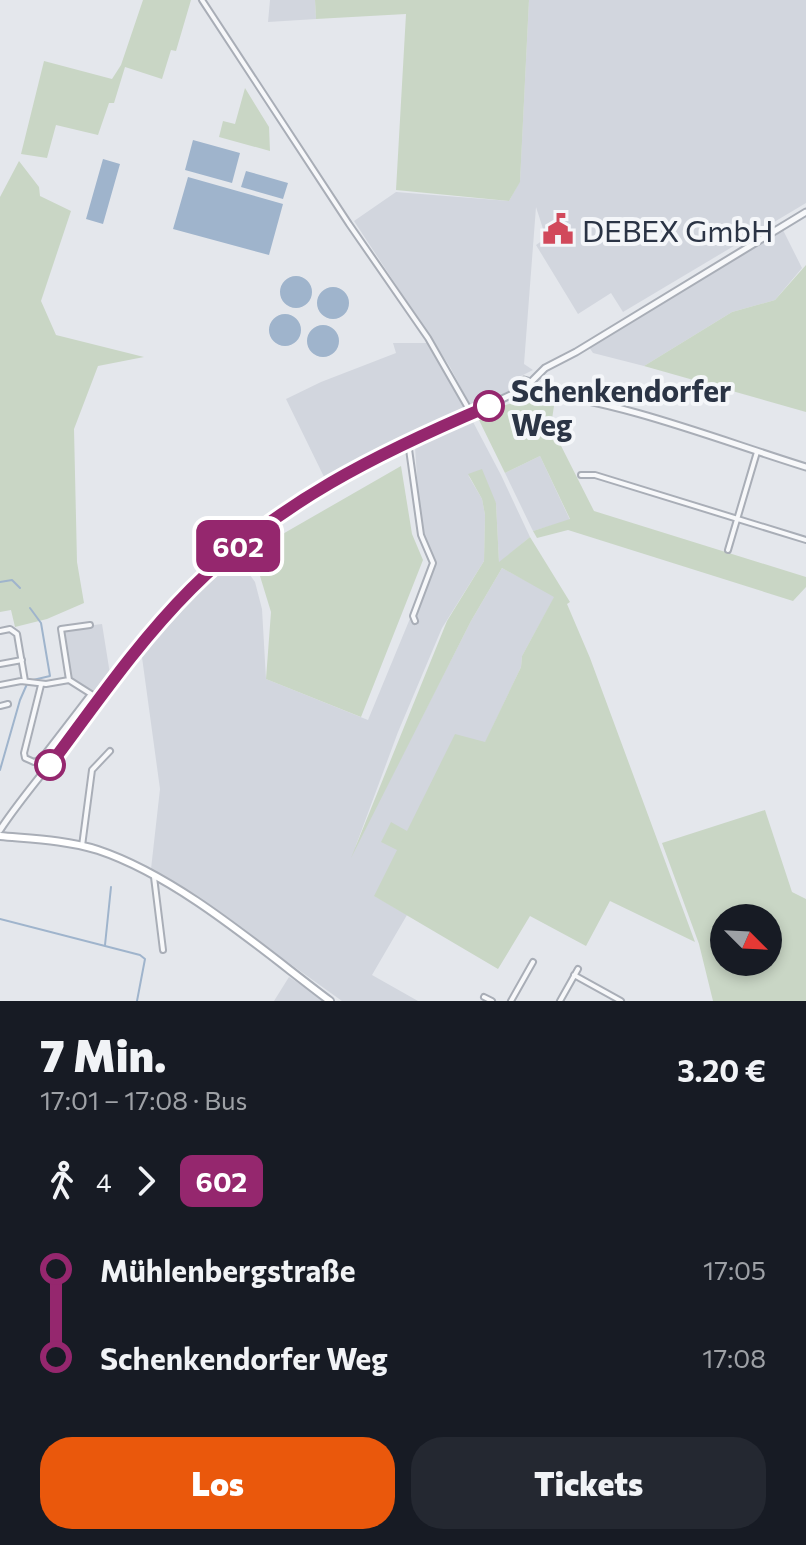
<!DOCTYPE html>
<html lang="de">
<head>
<meta charset="utf-8">
<style>
  body { margin:0; font-family:Commissioner,sans-serif; background:#242831; color:#f1f3f6; height:100vh; display:flex; flex-direction:column; font-size:30px; white-space:nowrap }
  * { box-sizing:border-box; margin:0 }
  p { font-size:26px; color:#9ea1a6 }
  .icon { flex:none; width:44px; height:44px; fill:none; stroke:currentColor; stroke-width:2; stroke-linecap:round; stroke-linejoin:round }
  .map { position:relative; height:1001px; overflow:hidden }
  .panel { display:flex; flex-direction:column; background:#171b24; flex:1 }
  .panel>* { flex:none }
  .badge { padding:0 16px; border-radius:12px; font-size:28px; line-height:52px }
  .needle { width:52px; rotate:114deg }
  .fabs { position:absolute; left:710px; top:904px; display:grid; gap:16px }
  .fabs a { display:grid; place-items:center; width:72px; height:72px; border-radius:50%; background:#171b24; box-shadow:0 4px 12px #0003; font-size:40px }
  .map>.badge { position:absolute; translate:-50% -50%; box-shadow:0 0 0 4px #fff }
  .legs { display:flex; align-items:center; gap:12px; height:88px; padding:0 40px; font-size:26px }
  .legs p { margin-inline-start:auto }
  .summary { display:flex; align-items:center; justify-content:space-between; height:136px; padding:0 40px }
  h1 { font-size:44px; font-weight:800; line-height:60px }
  .action { display:flex; gap:16px; margin-top:auto; padding:16px 40px }
  .action a { flex:1; height:92px; border-radius:32px; background:#ea580c; color:#fff; font-size:32px; font-weight:800; line-height:92px; text-align:center }
  .action a+a { background:#242831; color:#f1f3f6 }
  ul { padding:0 40px; list-style:none }
  li { display:flex; align-items:center; gap:28px; height:88px; font-size:30px }
  li i { display:grid; place-items:center; width:12px; height:100%; margin:0 10px; background:currentColor }
  li i::after { content:''; width:20px; height:20px; margin:-10px; border:6px solid; border-radius:50%; background:#171b24 }
  li p { margin-inline-start:auto }
  li:first-child i { background:linear-gradient(#0000 50%,currentColor 0) }
  li:last-child i { background:linear-gradient(currentColor 50%,#0000 0) }
  .map>svg:first-child { display:block }
</style>
</head>
<body>
<div class="map">
<svg width="806" height="1001" viewBox="0 0 806 1001">
  <rect width="100%" height="100%" fill="#e4e7ec"/>
  <path fill="#d2d6de" d="M270 0H315L316 19 268 22Z
    M529 0H806V203L623 312 611 293 578 314 536 245 546 238 536 207 524 364 533 370 519 377 511 390 477 406 470 405 450 367 354 221 396 192 509 201 520 181Z
    M783 230 802 268 775 300 732 312 644 366 593 353 589 347Z
    M393 343H427L466 408 464 413 327 483 286 399 321 382 396 353Z
    M468 419 472 420 501 475 530 537 499 563 496 503 468 475 482 499 485 515 484 561 442 628 398 732 355 848 471 621 502 568 555 596 522 656 521 667 485 743 375 896 407 915 372 975 418 1001H342L215 910 151 869 160 789 141 650 163 624 233 551 255 582 262 609 266 679 368 720 433 563 421 535 415 447 417 443Z
    M540 456 570 520 533 531 505 473Z
    M102 624 110 674 91 694 69 680 61 629Z
    M289 977 311 991 323 1001H274Z"/>
  <path fill="#c9d6c5" fill-rule="evenodd" d="M143 0H191L176 51 171 50 162 79 125 67 114 103H109L98 135 56 125 47 158 21 154 44 61 112 79 121 65Z
    M315 0H529L520 182 509 201 396 190 406 14 316 19Z
    M245 88 269 127 270 151 219 137 223 121 235 124Z
    M19 161 39 187 40 196 71 211 41 301 56 335 144 357 98 366 74 429 77 562 84 603 47 619 15 627 11 610 0 612V197Z
    M806 265V412L644 366 732 312 775 300Z
    M555 399 551 426 594 511 806 577V587L793 601 568 530 537 538 533 531 570 519 540 456 505 473 479 420V416C507 401 524 401 555 399Z
    M401 466 412 534 423 560 361 717 266 679 271 612 256 563 260 547Z
    M482 469 496 503 499 562 530 537 570 602 567 604 590 658 695 942 610 901 586 946 530 916 498 969 374 896 397 850 381 842 391 822 407 831 455 734 485 742 521 667 522 656 554 597 502 568 471 621 351 858 447 621 484 561 485 515 482 499 468 474Z
    M765 810 792 892 806 899V1001H713L699 944 662 843ZM724 918H768V962H724Z"/>
  <path fill="#9fb4cc" d="M193 140 240 153 232 183 185 170Z
    M103 159 120 164 103 224 86 219Z
    M246 171 288 183 283 199 241 187Z
    M188 177 283 204 269 255 173 229Z
    M280 292a16 16 0 1 1 32 0a16 16 0 1 1-32 0Z
    M317 303a16 16 0 1 1 32 0a16 16 0 1 1-32 0Z
    M269 330a16 16 0 1 1 32 0a16 16 0 1 1-32 0Z
    M307 341a16 16 0 1 1 32 0a16 16 0 1 1-32 0Z"/>
  <g fill="none" stroke-linecap="round" stroke-linejoin="round">
    <path stroke="#9fb4cc" stroke-width="2" d="M0 582 12 580 20 588
      M30 608 41 623 50 676 33 680
      M0 770 20 700 27 684
      M0 919 140 955 145 959 137 1001
      M105 945 111 887"/>
    <defs>
      <path id="minor" d="M202 0 349 224 428 338 471 413
        M408 442 421 535 433 563 413 616 415 621
        M581 475H595L806 540
        M728 550 757 452
        M0 631 10 629 17 634 25 681
        M0 664 22 660
        M69 680 61 629 90 625
        M0 685 21 681 46 684 69 680 99 699
        M41 685 24 753 25 758 34 762 41 759 91 694
        M0 706 8 704
        M82 846 92 770 110 751
        M154 877 163 950
        M574 975 621 1001
        M484 997 492 1001
        M511 1001 533 962
        M560 1001 578 969"/>
      <path id="tertiary" d="M531 382 545 368 576 352 806 212
        M517 392 519 383 524 380 531 382
        M517 392 525 398 534 392
        M534 392C624 402 719 440 806 467
        M0 830C21 798 47 769 70 738 137 649 205 561 300 500 368 456 444 427 517 392"/>
      <path id="secondary" d="M0 836C33 839 66 840 98 850 179 877 262 950 330 1001"/>
    </defs>
    <use href="#minor" stroke="#a9aeb7" stroke-width="8"/>
    <use href="#tertiary" stroke="#a9aeb7" stroke-width="9"/>
    <use href="#secondary" stroke="#a9aeb7" stroke-width="10"/>
    <use href="#minor" stroke="#f7f8fa" stroke-width="4"/>
    <use href="#tertiary" stroke="#f7f8fa" stroke-width="5"/>
    <use href="#secondary" stroke="#fff" stroke-width="6"/>
  </g>
  <g fill="none" stroke-linecap="round" stroke-linejoin="round">
    <defs>
      <path id="line-1" d="M50 765C95 705 138 642 191 589 277 503 378 453 489 406"/>
    </defs>
    <use href="#line-1" stroke="#fff" stroke-width="18"/>
    <use href="#line-1" stroke="#95276e" stroke-width="12"/>
  </g>
  <defs>
    <symbol id="civic-bare" viewBox="-9 -9 18 18"><path d="M-.6-6.5H3V-4.5H.6V-3L4-1V1h2V6H-6V1h2V-1L-.6-3ZM-1.2 2.5V6h2.4V2.5Z" fill="#d1495b" stroke="#f4f6f9" stroke-width="2.5" paint-order="stroke"/></symbol>
  </defs>
  <g fill-rule="evenodd">
    <use href="#civic-bare" x="536" y="207" width="44" height="44"/>
  </g>
  <g fill="#fff" stroke="#95276e" stroke-width="4">
    <circle cx="489" cy="406" r="14"/>
    <circle cx="50" cy="765" r="14"/>
  </g>
  <g text-anchor="middle" dominant-baseline="central" stroke-width="8" stroke-linejoin="round" paint-order="stroke">
    <g font-size="30" fill="#2b3445" stroke="#f4f6f9" text-anchor="start">
      <text x="582" y="229">DEBEX GmbH</text>
    </g>
    <g font-size="30" font-weight="bold" fill="#2b3445" stroke="#f4f6f9" text-anchor="start">
      <text x="511" y="389">Schenkendorfer<tspan x="511" dy="34">Weg</tspan></text>
    </g>
  </g>
</svg>
<div class="fabs">
<a><svg class="needle" viewBox="-14 -14 28 28"><path d="M0-13l5 13h-10z" fill="#e53935"/><path d="M0 13l5-13h-10z" fill="#9ea1a6"/></svg></a>
</div>
<b class="badge" style="left:238px;top:546px;background:#95276e;color:#fff">602</b>
</div>
<section class="panel">
<div class="summary"><div><h1>7 Min.</h1><p>17:01 – 17:08 · Bus</p></div><b>3.20 €</b></div>
<div class="legs"><svg class="icon" aria-label="walk" viewBox="0 0 24 24"><circle cx="13" cy="4" r="2"/><path d="M13 8l-2 6 4 7M11 14l-3 7M7 12l3-4h3l4 4"/></svg>4<svg class="icon" aria-label="forward" viewBox="0 0 24 24"><path d="M9 5l7 7-7 7"/></svg><b class="badge" style="background:#95276e;color:#fff">602</b></div>
<ul>
<li><i style="color:#95276e"></i><b>Mühlenbergstraße</b><p>17:05</p></li>
<li><i style="color:#95276e"></i><b>Schenkendorfer Weg</b><p>17:08</p></li>
</ul>
<div class="action"><a>Los</a><a>Tickets</a></div>
</section>
</body>
</html>
